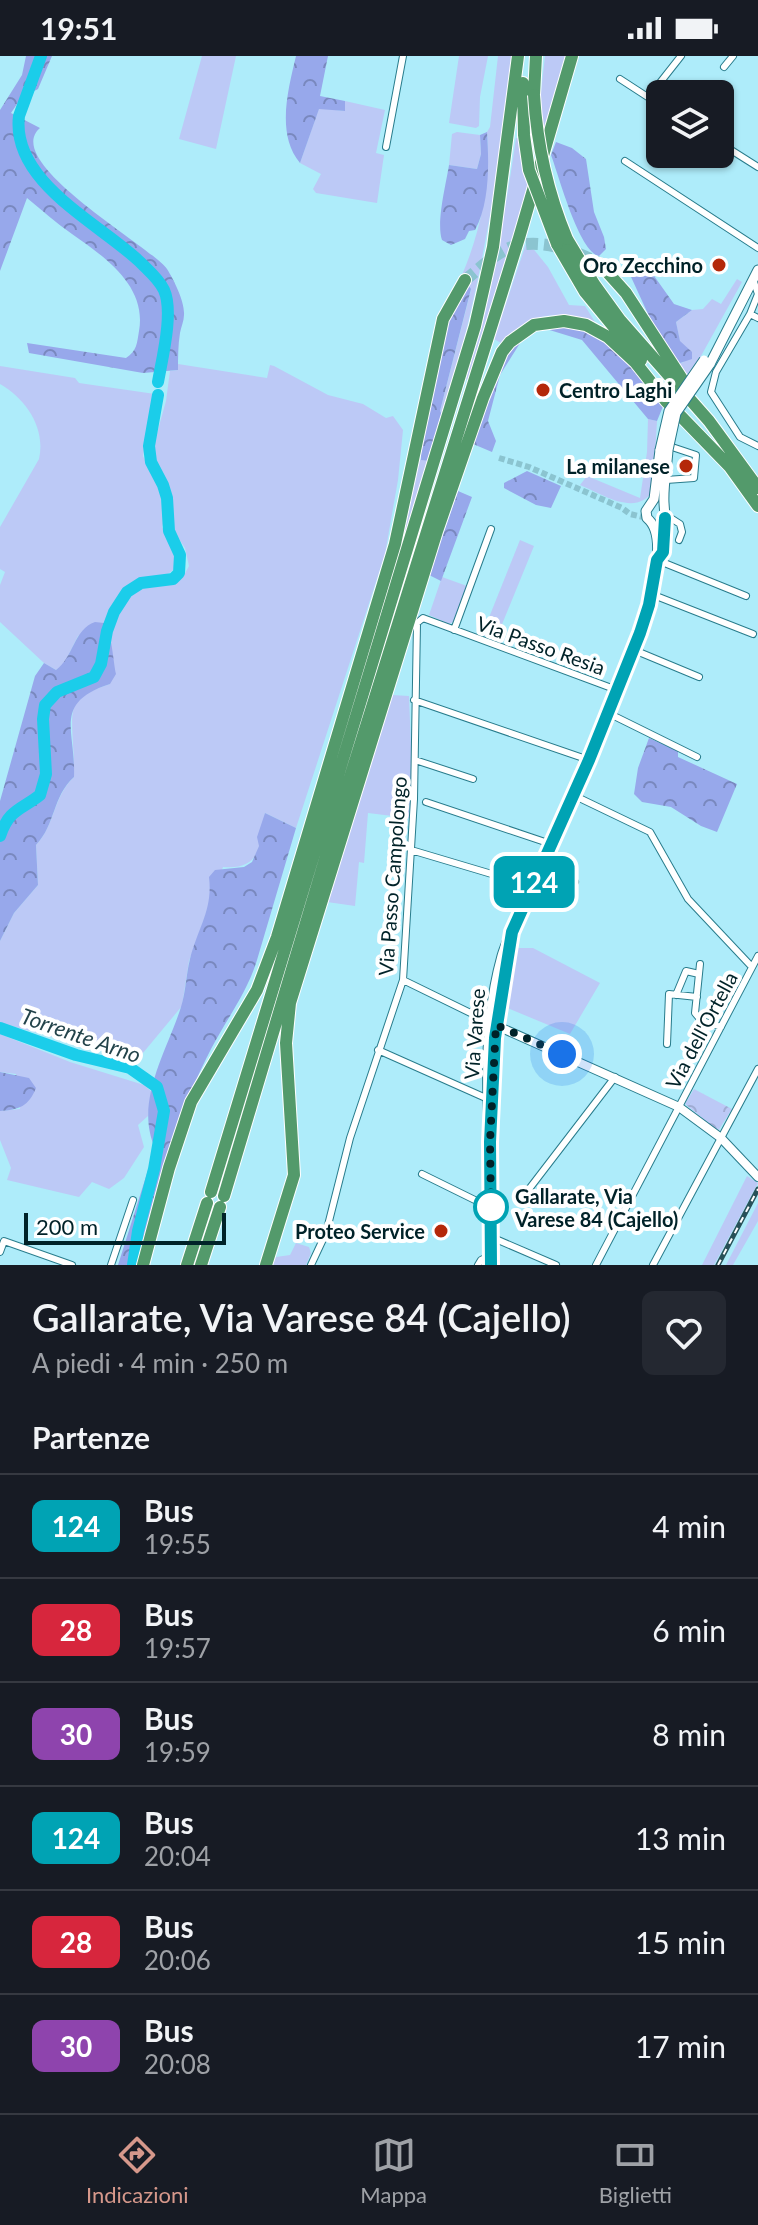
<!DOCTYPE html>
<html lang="it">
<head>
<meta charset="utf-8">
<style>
  body { margin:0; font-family:Lato,sans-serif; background:#242831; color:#f1f3f6; height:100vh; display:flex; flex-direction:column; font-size:30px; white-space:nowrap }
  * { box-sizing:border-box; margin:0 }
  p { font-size:26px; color:#9ea1a6 }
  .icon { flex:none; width:44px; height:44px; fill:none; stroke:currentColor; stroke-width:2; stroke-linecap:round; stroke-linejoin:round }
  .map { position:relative; height:1209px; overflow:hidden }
  .drawer { display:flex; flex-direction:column; background:#171b24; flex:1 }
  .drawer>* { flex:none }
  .badge { padding:0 16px; border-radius:12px; font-size:28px; line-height:52px }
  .fabs { position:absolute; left:646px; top:24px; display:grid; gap:16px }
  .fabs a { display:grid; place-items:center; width:88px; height:88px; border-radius:12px; background:#171b24; box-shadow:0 2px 6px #0004; font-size:40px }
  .scale { position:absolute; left:24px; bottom:20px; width:202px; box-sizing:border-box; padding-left:8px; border:4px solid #002228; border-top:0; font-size:22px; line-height:28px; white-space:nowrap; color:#002228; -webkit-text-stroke:6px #fff; paint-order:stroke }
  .you { position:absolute; width:40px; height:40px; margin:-20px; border:6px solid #fff; border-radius:50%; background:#1a73e8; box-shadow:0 0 0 12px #1a73e833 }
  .map>.badge { position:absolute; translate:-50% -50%; box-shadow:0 0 0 4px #fff }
  h2 { padding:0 32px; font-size:30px; line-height:72px }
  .round { display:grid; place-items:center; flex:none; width:84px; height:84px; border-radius:12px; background:#242831 }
  .overview { display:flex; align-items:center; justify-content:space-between; height:136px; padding:0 32px }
  h1 { font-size:38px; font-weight:600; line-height:60px }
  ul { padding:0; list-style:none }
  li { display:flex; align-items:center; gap:24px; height:104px; padding:0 32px; border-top:2px solid #363941 }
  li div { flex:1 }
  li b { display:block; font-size:30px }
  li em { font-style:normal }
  li .badge { min-width:88px; font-weight:700; text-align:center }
  .status { display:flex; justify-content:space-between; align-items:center; height:56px; padding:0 40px; background:#171b24; direction:ltr }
  .status svg { height:22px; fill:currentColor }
  .menu { display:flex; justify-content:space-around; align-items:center; height:112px; border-top:2px solid #363941; background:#171b24; font-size:22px; color:#9ea1a6 }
  .menu a { display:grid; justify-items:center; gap:4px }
  .menu .current { color:#d6988b }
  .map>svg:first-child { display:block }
</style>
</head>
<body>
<div class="status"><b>19:51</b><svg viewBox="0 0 49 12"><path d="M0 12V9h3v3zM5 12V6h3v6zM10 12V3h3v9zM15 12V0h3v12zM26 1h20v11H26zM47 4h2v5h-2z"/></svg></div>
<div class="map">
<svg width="758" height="1209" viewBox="0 0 758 1209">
  <defs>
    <pattern id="forest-crowns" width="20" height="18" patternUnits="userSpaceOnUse" patternTransform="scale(2)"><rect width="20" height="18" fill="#97a8eb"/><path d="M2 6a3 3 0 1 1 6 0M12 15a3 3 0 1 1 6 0" fill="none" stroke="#7988be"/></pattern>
    <pattern id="park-crowns" width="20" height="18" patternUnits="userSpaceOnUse" patternTransform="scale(2)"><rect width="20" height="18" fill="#bcc9f6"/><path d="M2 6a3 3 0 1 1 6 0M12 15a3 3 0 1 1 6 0" fill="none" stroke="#a0acd3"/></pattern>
  </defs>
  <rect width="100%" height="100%" fill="#aeecfa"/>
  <path fill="#bcc9f6" d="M202 0H236L216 93 179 83Z
    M459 0H488L480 41 479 70 476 72 449 67Z
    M498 0H514C498 122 479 242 443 360L440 355 471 234 462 219C481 175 491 124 487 76L490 71Z
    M545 0H566L544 78 540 45Z
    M345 45 385 54 376 97 384 99 377 147 316 137 313 133 321 118 300 107 319 52 344 55Z
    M457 76 480 79 481 98 477 113 449 109 452 78Z
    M516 82H519L529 135 470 324 466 323C488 244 505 163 516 82Z
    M527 185 548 211 569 249 585 250 595 266C553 255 533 255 501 287L494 283Z
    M737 223 742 226 696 309 685 321 677 308 684 306 676 266 692 254 703 253 712 243 721 248Z
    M178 308 267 322 270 309 274 310 328 339 363 348 386 362 393 360 403 374 398 424 385 498 296 772 265 757C260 788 262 814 223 811L189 905 182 950 138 1003 0 967V885L14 857 38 829 36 789C55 769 53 741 74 721 74 710 74 699 73 689 71 649 69 642 110 628L109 573 130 537 144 529 168 527 184 519 189 510 185 492 175 477 169 431 152 395 166 345 170 315 178 314Z
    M0 310 75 322 79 327 155 338 143 400 163 439 165 463 162 471 173 492 177 510C161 528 151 517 135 526 120 534 113 555 107 569L104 567 78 580 64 608 56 614 44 607 0 566V529L5 516 0 513V471L39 403C46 372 26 343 0 328Z
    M648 363 657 365 653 434C637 462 602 438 580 429L587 420 640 442 647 396Z
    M418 403 431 405 397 510Z
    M520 484 534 490 496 583 482 579Z
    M442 521 467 530 453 566 449 568 429 559Z
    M392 639 409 640 412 716 409 762 368 757 364 807 359 806 355 850 327 846Z
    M517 892H533L600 927 570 978 505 951 511 909Z
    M0 978 70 1006 144 1029 152 1036 148 1060 138 1069 144 1091 124 1122 109 1133 92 1126 79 1141 7 1124 11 1112 0 1084V1055L20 1053 16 1018 0 1016Z
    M747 1120 758 1127 714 1209H702Z
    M758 1147V1165L733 1209H726Z
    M296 1187 309 1191 311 1197 306 1209H272L276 1201 290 1199Z"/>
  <path fill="url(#forest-crowns)" d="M26 0H52L38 33 21 42 11 57 40 72C0 106 152 191 167 213 174 224 185 246 184 259 184 265 181 271 180 277 178 289 178 302 178 314L143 317 29 297 27 287 126 302C137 295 137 287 139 275 147 230 105 201 72 178 56 167 42 154 27 142L0 215V54L22 19Z
    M296 0H328L320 40 345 45V55L319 53 300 107C276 78 288 34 296 0Z
    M487 76C489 106 490 147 475 174L469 175 465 183 451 189 442 184C436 167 446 128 449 109L477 113 481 98 480 79Z
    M556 86 572 92 586 103 594 156 604 181 606 193 599 200C579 196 559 120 551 99Z
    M626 210 652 217 674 248 692 254 676 266 680 285 692 296V303L677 308 654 271Z
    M467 227 471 233 440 355 443 360 431 405 421 404V389L430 353 446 267Z
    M552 268C567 270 582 271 595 279 622 296 643 326 664 348L657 365 648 363 582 284 543 272Z
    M522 284 500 319 488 365 496 385 492 396 473 388C485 353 491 307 522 284Z
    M527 415 561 430 551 452 536 449 504 432V427Z
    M458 435 472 441 441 525 429 519Z
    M95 566 104 567C112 576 113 605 116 618L110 628C52 647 76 674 74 721 52 741 56 768 36 789L38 829 14 857 0 885V745L35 620 44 607 56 614C73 602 74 573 95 566Z
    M649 682 678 695V701L737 728 717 776 701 770 671 751 642 746 634 738 638 712Z
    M265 757 296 772 257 904C246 940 222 969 206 1003 174 1068 152 1138 139 1209H118L155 1092C134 1046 167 995 181 951 186 935 186 919 190 903 198 871 213 854 209 821L215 814 244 811 252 806 259 790 257 781Z
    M0 1016 29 1022 36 1032C29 1050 19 1054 0 1055Z"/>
  <path fill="url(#park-crowns)" d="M694 1033 732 1053 718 1075 685 1048Z"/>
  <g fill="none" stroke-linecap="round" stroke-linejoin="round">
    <path stroke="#1bcdea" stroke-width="12" d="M41 0 19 60C11 126 99 167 140 206 149 215 159 223 164 234 174 256 162 303 158 326
      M0 780C9 753 21 754 40 739L46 718 43 663 45 649 57 636 94 621 101 608 107 575 114 556 127 536 141 527 173 523 179 517 180 499 169 475 167 442 163 429 151 406 149 390 158 339
      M0 972 76 999 130 1012 157 1031 164 1055 154 1113 138 1175 133 1209"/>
    <path stroke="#8bc4d0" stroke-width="6" stroke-dasharray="6 3" stroke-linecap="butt" d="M499 402 529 411 622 452 630 458 647 462"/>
    <path stroke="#8bc4d0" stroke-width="12" stroke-dasharray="12 6" stroke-linecap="butt" d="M465 224C478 214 490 202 505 194 534 179 575 194 600 208"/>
    <defs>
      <path id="minor" d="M724 11 733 0
        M620 23 660 49
        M652 41 655 33 681 0
        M720 87 758 111
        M386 91 403 0
        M625 105 758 192
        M753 223 758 238 750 258 758 262
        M750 258 716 316 711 336 740 381 758 390
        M666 424 694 422 696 399 669 390
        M666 459 680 468 682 476 679 484
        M657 504 746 540
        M651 538 753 578
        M454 574 491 473
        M634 594 699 621
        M414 644 589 704
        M608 657 697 701
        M415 704 473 723
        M573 739 650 776 688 843 752 911
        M426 746 551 788
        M411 794 495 819
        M542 807 575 826
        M403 924 489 966
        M676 939 686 915 699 918
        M700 964 721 971
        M667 988 669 938 697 941
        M378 994 488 1043
        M693 995 700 963 695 957 700 908
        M422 1118 491 1152
        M534 1143 526 1137 615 1021
        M491 1181 556 1209
        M0 1196 4 1185 72 1209
        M111 1209 133 1144
        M311 1209 326 1177 350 1082 403 924 414 743 417 567 423 562 617 634
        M478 1209 481 1204 491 1199
        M596 1209 758 900
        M653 1209 758 1013"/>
      <path id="tertiary" d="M495 969 679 1051 721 1082 758 1121"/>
      <path id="secondary" d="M710 308 758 214
        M657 504C669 490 665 464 664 447 663 430 667 411 668 394
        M494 1010 504 917
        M491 1080V1209
        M490 1086C486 1024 485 961 502 900 521 834 702 506 647 462L646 455 654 443 660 394"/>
      <path id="motorway" d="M523 27 524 79
        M534 39 536 0
        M567 183 594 228 620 264 709 365 758 432
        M557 188 585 236 641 304
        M600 208 626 237 686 329
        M727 407 758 450
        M211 1136 475 270 493 191 518 0
        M224 1140 341 750 519 182 572 0
        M143 1209 169 1112 191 1046 257 934 277 881 395 488 443 263 465 224
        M187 1209 207 1147
        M201 1209 220 1151
        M266 1209 294 1119 286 987 290 947 437 475 483 342 502 296 510 286 534 269 564 265 586 269 608 281 635 306 666 345 731 412"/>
    </defs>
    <use href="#minor" stroke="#287c8c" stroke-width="8"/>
    <use href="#tertiary" stroke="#287c8c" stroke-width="10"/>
    <use href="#secondary" stroke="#287c8c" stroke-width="11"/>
    <use href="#motorway" stroke="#fff" stroke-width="14"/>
    <use href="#minor" stroke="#fff" stroke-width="6"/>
    <use href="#tertiary" stroke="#fff" stroke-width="8"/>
    <use href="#secondary" stroke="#fff" stroke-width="9"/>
    <use href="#motorway" stroke="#539a6b" stroke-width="12"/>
    <defs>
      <path id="rail" d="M718 1209 758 1133"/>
    </defs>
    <use href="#rail" stroke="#285159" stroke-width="5"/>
    <use href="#rail" stroke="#fff" stroke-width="2" stroke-dasharray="6" stroke-linecap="butt"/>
    <defs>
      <path id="secondary-bridge" d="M660 394 669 355 704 304
        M668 394 676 357 710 308"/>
      <path id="motorway-bridge" d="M534 39C537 90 547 135 567 183
        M524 79 529 114 557 188"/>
    </defs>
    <use href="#secondary-bridge" stroke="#287c8c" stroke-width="11" stroke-linecap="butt"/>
    <use href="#motorway-bridge" stroke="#fff" stroke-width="14" stroke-linecap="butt"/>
    <use href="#secondary-bridge" stroke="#fff" stroke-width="9"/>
    <use href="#motorway-bridge" stroke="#539a6b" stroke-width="12"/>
  </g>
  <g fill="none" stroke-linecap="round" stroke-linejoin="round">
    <defs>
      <path id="line" d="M491 1209 490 1086 495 982 512 876 589 704 640 577 649 549 657 504 663 496 665 462"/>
    </defs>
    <use href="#line" stroke="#fff" stroke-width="18"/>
    <use href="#line" stroke="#00a3b4" stroke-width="12"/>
    <path stroke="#002228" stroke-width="8" stroke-dasharray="0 14.4" d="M491 1151 490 1086 496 969 562 998"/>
  </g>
  <g fill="#b42809" stroke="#fff" stroke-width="3">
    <circle cx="719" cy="209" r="8"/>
    <circle cx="543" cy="334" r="8"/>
    <circle cx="686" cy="410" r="8"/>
    <circle cx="441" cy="1175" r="8"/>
  </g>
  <circle fill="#fff" stroke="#00a3b4" stroke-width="4" cx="491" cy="1151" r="16"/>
  <g text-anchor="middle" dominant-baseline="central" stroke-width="8" stroke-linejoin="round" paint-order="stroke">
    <g font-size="20" font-weight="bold" fill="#002228" stroke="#fff" text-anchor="end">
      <text x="703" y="209">Oro Zecchino</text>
      <text x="559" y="334" text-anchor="start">Centro Laghi</text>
      <text x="670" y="410">La milanese</text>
      <text x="425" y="1175">Proteo Service</text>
    </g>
    <g font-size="20" fill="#002228" stroke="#fff">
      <text transform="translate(541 589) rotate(20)">Via Passo Resia</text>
      <text transform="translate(392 820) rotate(-86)">Via Passo Campolongo</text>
      <text transform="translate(701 974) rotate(-62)">Via dell'Ortella</text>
      <text transform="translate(474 978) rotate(-86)">Via Varese</text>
    </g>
    <g font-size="20" font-weight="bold" fill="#002228" stroke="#fff" text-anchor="start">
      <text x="515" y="1140">Gallarate, Via<tspan x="515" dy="23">Varese 84 (Cajello)</tspan></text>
    </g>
    <g font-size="22" font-style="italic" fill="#24444b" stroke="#fff">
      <text transform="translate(81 979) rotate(19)">Torrente Arno</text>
    </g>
  </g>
</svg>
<div class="fabs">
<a><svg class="icon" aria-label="layers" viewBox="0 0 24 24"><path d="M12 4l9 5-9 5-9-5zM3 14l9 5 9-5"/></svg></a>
</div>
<div class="scale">200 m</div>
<div class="you" style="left:562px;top:998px"></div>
<b class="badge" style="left:534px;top:826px;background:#00a3b4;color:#fff">124</b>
</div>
<section class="drawer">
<div class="overview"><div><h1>Gallarate, Via Varese 84 (Cajello)</h1><p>A piedi · 4 min · 250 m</p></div><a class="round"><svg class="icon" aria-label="heart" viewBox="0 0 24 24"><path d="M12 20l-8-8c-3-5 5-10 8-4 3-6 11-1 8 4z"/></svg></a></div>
<h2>Partenze</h2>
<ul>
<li><span class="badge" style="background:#00a3b4;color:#fff">124</span><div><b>Bus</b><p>19:55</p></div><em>4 min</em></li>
<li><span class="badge" style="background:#d7263d;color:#fff">28</span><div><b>Bus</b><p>19:57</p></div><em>6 min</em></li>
<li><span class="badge" style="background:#8e44ad;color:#fff">30</span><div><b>Bus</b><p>19:59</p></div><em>8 min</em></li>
<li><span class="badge" style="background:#00a3b4;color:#fff">124</span><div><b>Bus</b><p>20:04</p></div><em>13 min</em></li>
<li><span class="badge" style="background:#d7263d;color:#fff">28</span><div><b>Bus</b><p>20:06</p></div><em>15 min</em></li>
<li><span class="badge" style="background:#8e44ad;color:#fff">30</span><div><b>Bus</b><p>20:08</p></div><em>17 min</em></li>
</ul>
</section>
<nav class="menu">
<a class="current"><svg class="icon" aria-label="directions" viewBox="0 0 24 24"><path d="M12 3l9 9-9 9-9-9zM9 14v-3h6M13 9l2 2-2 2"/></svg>Indicazioni</a>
<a><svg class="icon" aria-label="map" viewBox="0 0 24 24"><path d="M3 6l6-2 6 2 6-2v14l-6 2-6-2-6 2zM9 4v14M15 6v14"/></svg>Mappa</a>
<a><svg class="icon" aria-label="tickets" viewBox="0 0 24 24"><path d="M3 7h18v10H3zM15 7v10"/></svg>Biglietti</a>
</nav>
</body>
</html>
